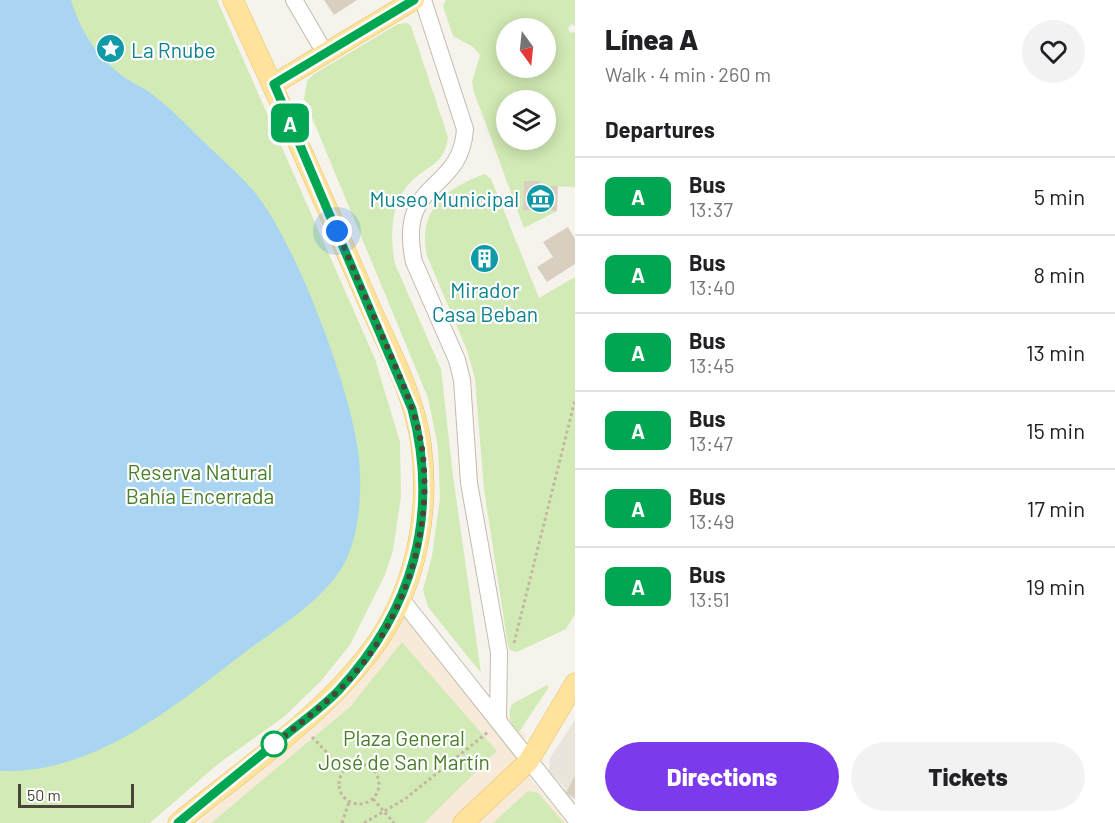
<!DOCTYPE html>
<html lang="en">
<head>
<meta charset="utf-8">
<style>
  body { margin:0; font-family:Barlow,sans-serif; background:#f2f2f2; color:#202124; height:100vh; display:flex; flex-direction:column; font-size:22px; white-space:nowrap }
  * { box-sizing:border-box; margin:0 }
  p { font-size:20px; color:#757577 }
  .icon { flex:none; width:33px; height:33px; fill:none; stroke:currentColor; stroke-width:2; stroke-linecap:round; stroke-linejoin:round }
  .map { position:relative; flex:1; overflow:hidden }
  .side { display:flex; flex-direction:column; background:#fff; width:540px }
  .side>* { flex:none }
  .badge { padding:0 12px; border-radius:9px; font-size:21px; line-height:39px }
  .needle { width:39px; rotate:165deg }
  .tools { position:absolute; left:496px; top:18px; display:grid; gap:12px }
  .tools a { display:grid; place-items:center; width:60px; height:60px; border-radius:50%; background:#fff; box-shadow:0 3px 15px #0003; font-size:30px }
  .scale { position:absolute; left:18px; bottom:15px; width:116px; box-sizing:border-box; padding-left:6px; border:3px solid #4b4439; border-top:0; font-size:16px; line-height:21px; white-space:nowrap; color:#4b4439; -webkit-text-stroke:4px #fff; paint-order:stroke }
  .you { position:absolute; width:30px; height:30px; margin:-15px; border:4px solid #fff; border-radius:50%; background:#1a73e8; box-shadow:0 0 0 9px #1a73e833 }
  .map>.badge { position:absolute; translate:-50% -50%; box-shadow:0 0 0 3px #fff }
  h2 { padding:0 30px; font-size:22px; line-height:54px }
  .round { display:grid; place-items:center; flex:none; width:63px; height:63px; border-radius:32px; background:#f2f2f2 }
  .overview { display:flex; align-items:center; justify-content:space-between; height:102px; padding:0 30px }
  h1 { font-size:28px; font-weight:800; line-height:45px }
  .action { display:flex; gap:12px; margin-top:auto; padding:12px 30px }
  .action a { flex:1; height:69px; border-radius:36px; background:#7c3aed; color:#fff; font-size:24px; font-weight:800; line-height:69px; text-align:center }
  .action a+a { background:#f2f2f2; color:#202124 }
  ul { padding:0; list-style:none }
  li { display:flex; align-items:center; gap:18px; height:78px; padding:0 30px; border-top:2px solid #e0e0e0 }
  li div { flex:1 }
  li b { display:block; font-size:22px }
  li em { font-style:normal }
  li .badge { min-width:66px; font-weight:700; text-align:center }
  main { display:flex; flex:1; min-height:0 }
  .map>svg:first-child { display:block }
</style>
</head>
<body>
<main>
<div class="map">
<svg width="575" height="823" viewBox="0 0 575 823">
  <rect width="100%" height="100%" fill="#f6f3ec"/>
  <path fill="#eae5da" d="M575 720V800L563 793 565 788 549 771 550 758Z"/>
  <path fill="#f7ead8" d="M397 595 525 735 530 779 567 823H199L368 671Z"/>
  <path fill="#d2eab5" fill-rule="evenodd" d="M0 0H217L375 359 400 442 401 496 393 550 385 575 350 645 320 682 285 716 218 764 150 823H0Z
    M446 0H575V26L571 24 568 28 570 33 575 32V187L540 186V181H524L523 210 557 211 524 228 474 92 472 82 480 55 473 47 453 36 443 6ZM507 28H546V68H507ZM507 100H546V140H507Z
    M408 23 411 26 448 137C445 166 424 166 407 186 390 208 390 238 395 264L441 369 453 476 481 673 428 607 423 590 432 556 440 498 438 447 428 398 304 98 307 81 314 74 398 24Z
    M485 174 491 179 539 298 575 277V614L566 629 517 652 510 650 508 646 484 489 475 379 467 350 427 256C417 211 445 188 485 174Z
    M402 642 497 751 424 823H211L350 707Z
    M547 685 549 687 519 732C510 725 507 714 512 704Z
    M528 791 538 793 564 823H493Z"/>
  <path fill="#a9d4f2" d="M0 0H71C81 33 100 62 130 81 136 85 143 87 149 92 169 106 187 126 205 143 220 158 237 172 251 188 294 236 353 393 359 458 362 491 360 534 344 564 324 600 280 626 248 650 175 705 97 774 0 771Z"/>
  <path fill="#d8cfc1" d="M324 0H357L334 15Z
    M524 181H540V186H558L557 211 523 210Z
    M568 227 575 239V264L547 282 537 267 553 257 543 242Z
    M474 259a11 11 0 1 1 22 0a11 11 0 1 1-22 0Z
    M575 775V798L566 793Z"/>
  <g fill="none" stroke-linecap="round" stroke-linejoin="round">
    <defs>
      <path id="minor" d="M294 0 325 53
        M423 0 465 129C461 194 396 178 414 262L457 360 462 380 469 483 499 652 498 721
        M401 599 575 818"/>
      <path id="major" d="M274 84 414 0
        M178 823C246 767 331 711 380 638 417 582 430 510 421 444 414 392 385 342 365 295 322 196 279 98 233 0
        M463 823 528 762 575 683"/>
    </defs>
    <use href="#minor" stroke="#c2bbae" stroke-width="18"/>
    <use href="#major" stroke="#e6c16a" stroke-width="21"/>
    <path stroke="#c4b79f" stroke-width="3" stroke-dasharray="3 3" stroke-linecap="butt" d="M514 643 575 400
      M312 737 344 770
      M339 784a20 20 0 1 1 40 0a20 20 0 1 1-40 0Z
      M373 799 394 823
      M342 823 349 802
      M364 823 405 799 488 732"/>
    <use href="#minor" stroke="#fff" stroke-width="16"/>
    <use href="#major" stroke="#ffe39c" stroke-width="20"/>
  </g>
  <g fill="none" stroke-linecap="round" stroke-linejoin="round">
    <defs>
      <path id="line" d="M178 823C214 793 251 763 287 734 304 720 324 706 339 690 413 610 440 515 412 409L274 84 414 0"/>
    </defs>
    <use href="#line" stroke="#fff" stroke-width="14"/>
    <use href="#line" stroke="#00a651" stroke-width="9"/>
    <path stroke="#4b4439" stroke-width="6" stroke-dasharray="0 10.8" d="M274 744 267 750C290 731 315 713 337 692 402 630 436 531 421 442 415 408 399 376 386 344 369 306 353 268 337 231"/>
  </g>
  <defs>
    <symbol id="sight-disc" viewBox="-11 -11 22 22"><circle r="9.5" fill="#0f9aa8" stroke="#fff"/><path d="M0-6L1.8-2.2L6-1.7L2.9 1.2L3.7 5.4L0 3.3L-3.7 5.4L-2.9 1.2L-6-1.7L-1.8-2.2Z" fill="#fff"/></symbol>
    <symbol id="museum-disc" viewBox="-11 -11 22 22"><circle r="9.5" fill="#0f9aa8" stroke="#fff"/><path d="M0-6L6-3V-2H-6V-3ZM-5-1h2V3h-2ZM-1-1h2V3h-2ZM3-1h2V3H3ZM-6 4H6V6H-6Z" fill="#fff"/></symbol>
    <symbol id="building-disc" viewBox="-11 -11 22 22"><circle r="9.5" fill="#0f9aa8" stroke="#fff"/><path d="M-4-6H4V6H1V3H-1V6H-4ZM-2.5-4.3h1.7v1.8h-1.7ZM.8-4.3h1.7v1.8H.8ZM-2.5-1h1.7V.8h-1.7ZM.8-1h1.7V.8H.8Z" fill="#fff"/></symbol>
  </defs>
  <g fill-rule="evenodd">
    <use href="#sight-disc" x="94" y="32" width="33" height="33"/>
    <use href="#museum-disc" x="524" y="182" width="33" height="33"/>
    <use href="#building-disc" x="468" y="242" width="33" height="33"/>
  </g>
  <circle fill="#fff" stroke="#00a651" stroke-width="3" cx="274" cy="744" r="12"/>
  <g text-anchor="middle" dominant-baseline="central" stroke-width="4.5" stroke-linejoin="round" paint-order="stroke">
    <g font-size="21" fill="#0d838f" stroke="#fff" text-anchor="start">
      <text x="131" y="49">La Rnube</text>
      <text x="519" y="198" text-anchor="end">Museo Municipal</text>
      <text x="485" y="289" text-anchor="middle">Mirador<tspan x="485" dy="24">Casa Beban</tspan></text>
    </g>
    <g font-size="21" fill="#4a7f2a" stroke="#fff">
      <text x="200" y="471">Reserva Natural<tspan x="200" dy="24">Bahía Encerrada</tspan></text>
      <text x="404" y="737">Plaza General<tspan x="404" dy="24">José de San Martín</tspan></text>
    </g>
  </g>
</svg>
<div class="tools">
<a><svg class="needle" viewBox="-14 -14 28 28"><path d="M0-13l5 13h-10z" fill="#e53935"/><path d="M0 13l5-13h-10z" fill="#757577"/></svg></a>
<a><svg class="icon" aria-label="layers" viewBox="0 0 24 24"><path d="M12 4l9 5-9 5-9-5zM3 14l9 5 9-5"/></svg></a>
</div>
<div class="scale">50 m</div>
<div class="you" style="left:337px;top:231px"></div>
<b class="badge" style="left:290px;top:123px;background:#00a651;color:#fff">A</b>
</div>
<section class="side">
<div class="overview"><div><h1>Línea A</h1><p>Walk · 4 min · 260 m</p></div><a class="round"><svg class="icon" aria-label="heart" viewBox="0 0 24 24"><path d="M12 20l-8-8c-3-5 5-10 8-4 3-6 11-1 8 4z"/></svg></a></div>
<h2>Departures</h2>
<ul>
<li><span class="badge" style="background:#00a651;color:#fff">A</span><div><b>Bus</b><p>13:37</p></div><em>5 min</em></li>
<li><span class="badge" style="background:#00a651;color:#fff">A</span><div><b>Bus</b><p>13:40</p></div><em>8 min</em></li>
<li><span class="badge" style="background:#00a651;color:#fff">A</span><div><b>Bus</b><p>13:45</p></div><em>13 min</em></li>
<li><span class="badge" style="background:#00a651;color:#fff">A</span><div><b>Bus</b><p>13:47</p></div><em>15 min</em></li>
<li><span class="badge" style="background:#00a651;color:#fff">A</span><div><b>Bus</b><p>13:49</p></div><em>17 min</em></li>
<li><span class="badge" style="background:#00a651;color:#fff">A</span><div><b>Bus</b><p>13:51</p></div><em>19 min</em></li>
</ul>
<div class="action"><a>Directions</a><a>Tickets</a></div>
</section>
</main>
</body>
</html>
